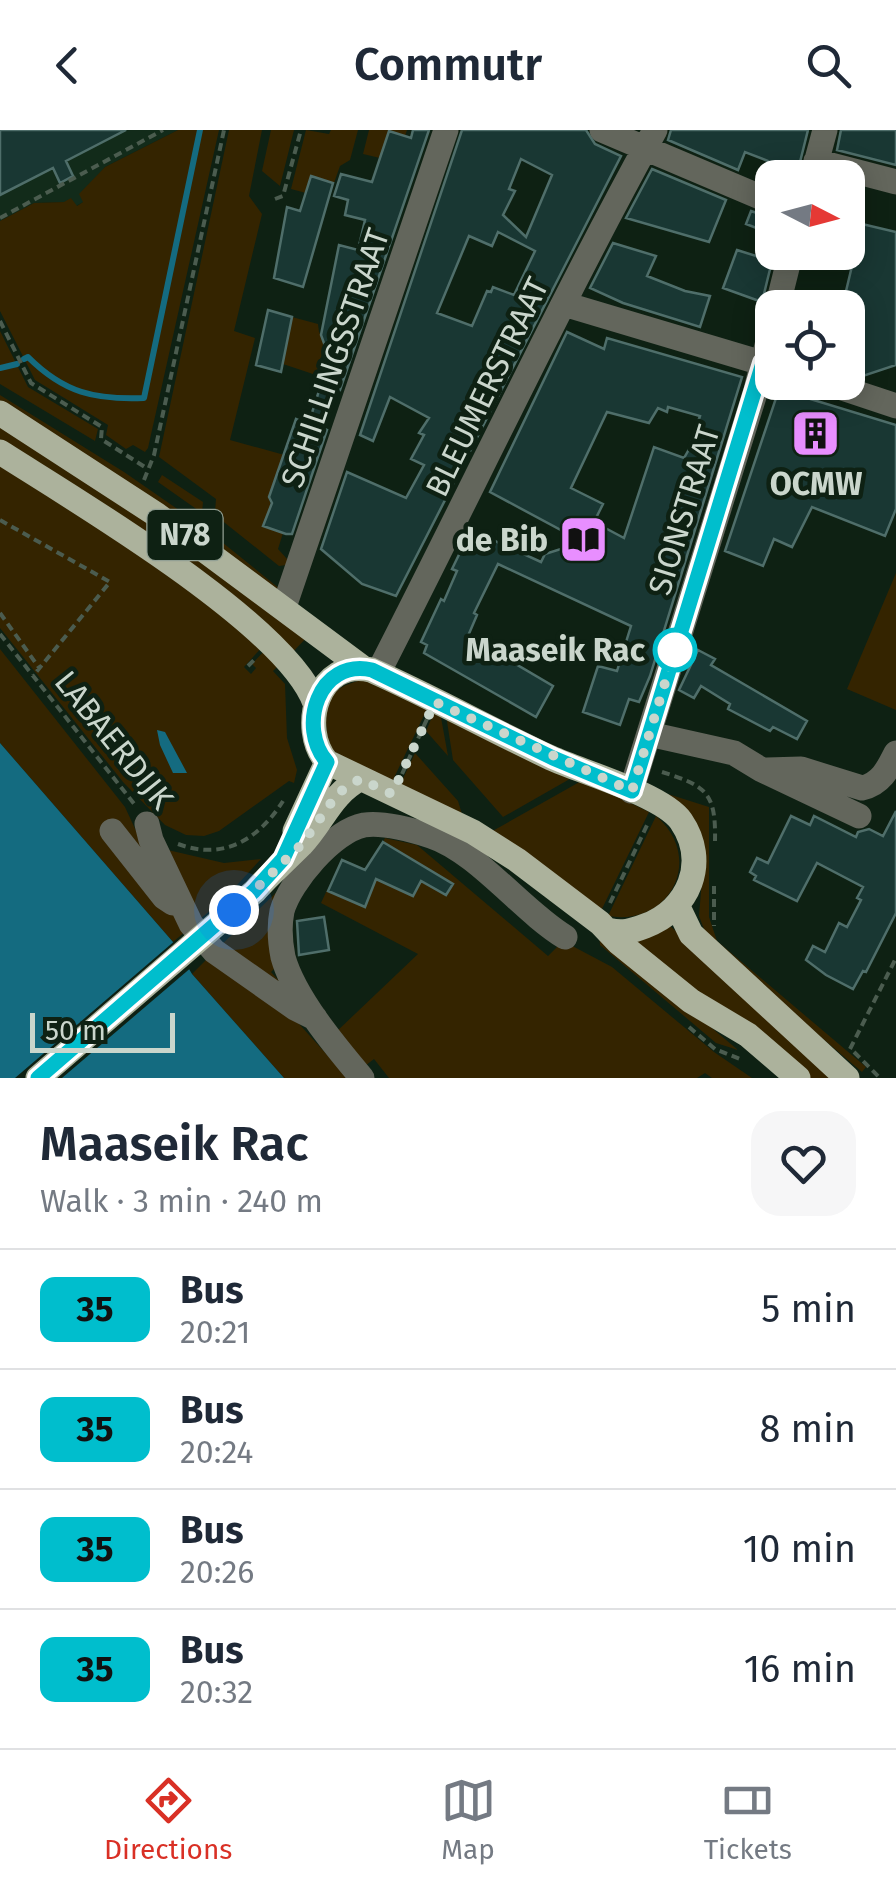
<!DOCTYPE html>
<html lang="en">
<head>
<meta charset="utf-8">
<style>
  body { margin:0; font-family:"Fira Sans",sans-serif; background:#f6f6f7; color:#1f2937; height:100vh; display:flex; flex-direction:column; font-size:38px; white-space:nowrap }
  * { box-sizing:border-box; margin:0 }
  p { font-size:32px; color:#747a83 }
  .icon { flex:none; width:55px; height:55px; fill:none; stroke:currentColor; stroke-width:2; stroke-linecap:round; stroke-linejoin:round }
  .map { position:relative; height:948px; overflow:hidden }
  .side { display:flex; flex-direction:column; background:#fff; flex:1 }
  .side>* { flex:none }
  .badge { padding:0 20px; border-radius:15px; font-size:35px; line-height:65px }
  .needle { width:65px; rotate:96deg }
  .buttons { position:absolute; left:755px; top:30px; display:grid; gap:20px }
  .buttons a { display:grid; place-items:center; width:110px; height:110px; border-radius:20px; background:#fff; box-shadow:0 5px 25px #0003; font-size:50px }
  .scale { position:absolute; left:30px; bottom:25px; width:145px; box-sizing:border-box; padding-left:10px; border:5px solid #cad6cc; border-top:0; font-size:28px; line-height:35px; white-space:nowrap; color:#cad6cc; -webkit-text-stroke:8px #0e2113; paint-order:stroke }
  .you { position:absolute; width:50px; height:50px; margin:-25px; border:8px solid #fff; border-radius:50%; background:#1a73e8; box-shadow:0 0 0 15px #1a73e833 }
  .map>.badge { position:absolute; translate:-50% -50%; box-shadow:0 0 0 5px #fff }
  .round { display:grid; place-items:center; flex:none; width:105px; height:105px; border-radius:30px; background:#f6f6f7 }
  .summary { display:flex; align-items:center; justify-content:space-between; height:170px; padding:0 40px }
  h1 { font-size:48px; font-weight:600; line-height:75px }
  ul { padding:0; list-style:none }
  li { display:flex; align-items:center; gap:30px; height:120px; padding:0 40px; border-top:2px solid #e0e1e3 }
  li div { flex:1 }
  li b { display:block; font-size:38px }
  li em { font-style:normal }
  li .badge { min-width:110px; font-weight:700; text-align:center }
  header { display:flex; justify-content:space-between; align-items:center; height:130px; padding:0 40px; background:#fff; font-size:45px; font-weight:600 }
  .tabs { display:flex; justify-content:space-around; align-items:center; height:140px; border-top:2px solid #e0e1e3; background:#fff; font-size:28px; color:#747a83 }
  .tabs a { display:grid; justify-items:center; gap:5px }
  .tabs .current { color:#d93025 }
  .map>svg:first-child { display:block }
</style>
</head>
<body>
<header><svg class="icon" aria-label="back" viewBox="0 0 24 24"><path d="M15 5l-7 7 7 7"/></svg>Commutr<svg class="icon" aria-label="search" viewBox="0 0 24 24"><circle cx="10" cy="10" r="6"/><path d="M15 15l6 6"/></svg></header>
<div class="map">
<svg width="896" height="948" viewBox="0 0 896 948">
  <rect width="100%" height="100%" fill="#0e2113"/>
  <path fill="#122b1a" d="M0 0H178L105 37 87 60 83 72 76 76 64 72 34 73 0 91Z"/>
  <path fill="#342400" d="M178 0H219L148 318 145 322 133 315 126 319 106 305 108 295 35 250 0 181V91L34 73 64 72 71 68 77 76 83 72 79 64 105 37Z
    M229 0H262L249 66 262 84 234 201 255 208 230 310 288 326 269 367 273 387 267 385 264 392 267 397 283 403 278 419 288 430 286 435 279 436 220 389 215 382 216 369 159 327Z
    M271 0H294L280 56 262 41Z
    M306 0 329 4 331 0H358L350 30 340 36 334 53 311 47 306 63 291 59Z
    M369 0H407L405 6 389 1 380 28 363 24Z
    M292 187 318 194 319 202 327 215 317 235 326 238 325 248 283 234Z
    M0 201 28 257 98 299 95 311 0 254Z
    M0 265 124 342 202 396 280 459 279 466 0 276Z
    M0 294 52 325 309 505 291 524 0 314Z
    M0 332 139 422 263 516 244 537 251 544 256 538 252 534 266 519 281 533 273 541 285 554 287 608 297 640 294 653 289 651 219 701 204 706 186 705 165 695 123 652 0 498Z
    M162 345 203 372 202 383 158 352Z
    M896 443V580L847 559Z
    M0 519 125 677 142 714 224 733 261 729 225 768 173 812 0 613Z
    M363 550 428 577 391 654 330 619C323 585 320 558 363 550Z
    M435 580 440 582 448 626 426 601Z
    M446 585 575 646 503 687 453 630Z
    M415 623 458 671 462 684 399 657Z
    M583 650 649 682 600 783 489 703Z
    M668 664 709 677V787L717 811 866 937 862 942 709 812 699 786 702 749 682 676Z
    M656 686C705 727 671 797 608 786Z
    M385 708 417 715 548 826 563 811 612 837 714 922 752 948H712L705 943 697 948H389L374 929 361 939 335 903 418 824 321 773 327 760 364 777 376 749 414 765 421 751 425 753 431 742 383 712Z
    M282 757 278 835 271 842 302 876 218 818Z
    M670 796 723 842 832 948H809L707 873 631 807Z
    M599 803 738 920 716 913 600 815Z
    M209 827 291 885 348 948H284L192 844Z"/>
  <path fill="#146b80" d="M157 600 165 602 187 643H173L160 615Z
    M0 613 173 812 192 844 284 948H0Z"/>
  <path fill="#0e2113" d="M177 809 193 836 62 948H15Z"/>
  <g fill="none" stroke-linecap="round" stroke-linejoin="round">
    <path stroke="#146b80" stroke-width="6" d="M24 229 28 227C64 263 95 270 144 268L200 0
      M0 238 17 234"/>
  </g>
  <path fill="#193733" stroke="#4f6e6a" stroke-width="2.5" fill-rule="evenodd" d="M0 0H126L66 31 73 46 60 53 53 38 0 65Z
    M413 0H429L340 260 336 259 322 298 327 300 292 404H286L263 396 272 373 269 367 296 289 305 293 308 285 311 286 332 220 325 216 321 205 339 115 358 120 365 90 345 85 348 70 334 66 341 44 372 52 389 1 411 8Z
    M462 0H586L595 14 621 26 396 466 362 454 321 419 347 342 406 368 424 335 411 329 424 305 419 303 429 288 390 267 373 311 360 305ZM521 29 552 45 526 107 503 85 515 61 509 59ZM498 102 535 121 514 165 493 157 491 162 487 161 472 196 437 183 469 106 492 116Z
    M671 0H808L796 48H772V55L762 50 768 31 745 22 738 40 668 10Z
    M841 0H896V35L837 20Z
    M652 39 726 70 709 112 626 88Z
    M311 46 333 53 303 157 274 148 287 77 300 81Z
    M751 81 772 88V104L746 94Z
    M862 94 896 102V235L860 247 848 241V178H842Z
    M613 113 656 126 647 146 685 161 710 166 700 197 623 173 590 158Z
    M737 120 772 131 762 172 723 158Z
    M268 180 292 187 281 242 256 235Z
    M567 202 604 219 607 208 742 247 650 546 639 572 629 569 620 595 583 582 598 536 617 541 631 496 498 434 474 483 477 485 468 506 553 556 536 587 424 523 427 515 421 512 441 469 444 471 457 441 452 439 471 400 541 432 545 424 583 412 490 362ZM668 277 700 286 688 321 684 328 654 317 624 408 594 392 603 374 571 358 607 282 649 293 658 278 667 282Z
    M784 261 896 295V379L885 406 812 377 792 417 774 409 763 436 725 421 777 265Z
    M698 520 715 529 711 535 807 591 797 609 773 597 770 601 728 579 730 574 701 556 694 568 679 560Z
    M896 681V783L866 842 863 841 853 859 826 845 806 830 813 816 825 822 839 793 847 797 861 770 857 768 863 757 817 733 797 771 754 750 756 746 750 742 757 728 768 733 791 686 810 695 814 686 856 707 858 702 869 699 883 706Z
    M383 712 453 754 446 765 421 751 413 766 376 749 365 777 328 761 342 730 365 740Z
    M324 787 329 820 299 825 297 791Z"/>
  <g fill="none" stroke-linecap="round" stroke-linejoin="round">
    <path stroke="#4b5c4f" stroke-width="4" stroke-dasharray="8 5" stroke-linecap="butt" d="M275 69 283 66 301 0
      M0 88 163 0
      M0 191 31 253 102 297 101 309 148 339
      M144 350 154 325 224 0
      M0 390 110 452 33 546
      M0 483 40 539
      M0 504 135 675
      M248 536 256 528
      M662 642C706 656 716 662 715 711
      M402 644 427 589
      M178 714C224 731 259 709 283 671
      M714 756V796
      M610 773 649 691
      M689 897 715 919 740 929
      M850 919 896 828
      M854 922 880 948"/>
    <path stroke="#63665c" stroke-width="25" d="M602 0 772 72
      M816 31 896 52
      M812 48 825 0
      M564 174 772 236
      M777 178 791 122
      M824 252 896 276
      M284 477 446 0
      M378 543C471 362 557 178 655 0
      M649 604 734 623 762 640 859 686
      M767 640 801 639 862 658C881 654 888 639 896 623
      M631 661 756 260 772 195
      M147 694 151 710 191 794 214 821 295 878 315 888
      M112 701 164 767 173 773
      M362 948C335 916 294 867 283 827 280 812 279 796 282 781 290 752 333 701 364 695 384 692 412 700 431 706 477 721 522 781 565 807"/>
    <path stroke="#acb29c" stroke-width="25" d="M0 283 157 385 363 538
      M0 322C75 370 286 494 315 573
      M295 701 327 632
      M678 777 691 804 847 948
      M608 800C622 804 632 801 645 796 689 780 709 732 681 691 663 665 582 642 551 628 491 600 432 567 371 540 318 527 298 598 327 632L473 702 517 730 600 793 618 812 691 871 748 905 798 948
      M38 948 255 761C269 745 285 731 301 715 323 692 331 664 360 649"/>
  </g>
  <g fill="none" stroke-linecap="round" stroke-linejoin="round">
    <defs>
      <path id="line" d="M38 948 254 761 283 729 327 632C297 598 318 528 372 540L553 628 632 661 763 233 772 236"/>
    </defs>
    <use href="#line" stroke="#fff" stroke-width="22"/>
    <use href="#line" stroke="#00becd" stroke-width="15"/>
    <path stroke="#cad6cc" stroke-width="10" stroke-dasharray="0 18" d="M234 780 302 714 338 663 360 649 392 664 435 572 632 661 675 520"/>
  </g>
  <defs>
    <symbol id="building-square" viewBox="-11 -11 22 22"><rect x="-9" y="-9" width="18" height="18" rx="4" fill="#e88eff" stroke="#0e2113"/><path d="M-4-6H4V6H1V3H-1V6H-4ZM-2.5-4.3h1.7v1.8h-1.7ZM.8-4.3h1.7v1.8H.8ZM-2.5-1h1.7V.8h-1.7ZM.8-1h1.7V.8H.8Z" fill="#111"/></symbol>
    <symbol id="library-square" viewBox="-11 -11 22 22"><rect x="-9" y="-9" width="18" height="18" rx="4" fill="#e88eff" stroke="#0e2113"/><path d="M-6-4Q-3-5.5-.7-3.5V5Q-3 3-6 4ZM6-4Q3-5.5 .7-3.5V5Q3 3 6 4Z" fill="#111"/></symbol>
  </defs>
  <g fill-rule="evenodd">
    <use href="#building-square" x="788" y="276" width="55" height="55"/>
    <use href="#library-square" x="556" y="382" width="55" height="55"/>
  </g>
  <circle fill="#fff" stroke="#00becd" stroke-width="5" cx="675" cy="520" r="20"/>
  <g text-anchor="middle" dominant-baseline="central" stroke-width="9" stroke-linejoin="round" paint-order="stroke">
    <rect fill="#0e2113" stroke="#92a094" stroke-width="2.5" x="147.5" y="380" width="75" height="50" rx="8"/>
    <g font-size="30" font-weight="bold" fill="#cad6cc">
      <text x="185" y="405">N78</text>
    </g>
    <g font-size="32" fill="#cad6cc" stroke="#0e2113">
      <text transform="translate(335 228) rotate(-71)">SCHILLINGSSTRAAT</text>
      <text transform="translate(487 257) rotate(-64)">BLEUMERSTRAAT</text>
      <text transform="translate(684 380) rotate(-73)">SIONSTRAAT</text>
      <text transform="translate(114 610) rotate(51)">LABAERDIJK</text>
    </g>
    <g font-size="32" font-weight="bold" fill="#cad6cc" stroke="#0e2113">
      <text x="816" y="354">OCMW</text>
      <text x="548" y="410" text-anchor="end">de Bib</text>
    </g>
    <g font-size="32" font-weight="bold" fill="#cad6cc" stroke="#0e2113" text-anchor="end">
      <text x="645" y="520">Maaseik Rac</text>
    </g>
  </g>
</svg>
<div class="buttons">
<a><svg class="needle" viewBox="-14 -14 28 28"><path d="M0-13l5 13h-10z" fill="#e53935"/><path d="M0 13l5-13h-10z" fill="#747a83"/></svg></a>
<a><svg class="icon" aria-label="locate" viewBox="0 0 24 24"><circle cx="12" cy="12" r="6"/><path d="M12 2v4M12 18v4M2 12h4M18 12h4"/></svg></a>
</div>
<div class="scale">50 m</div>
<div class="you" style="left:234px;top:780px"></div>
</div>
<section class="side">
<div class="summary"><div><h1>Maaseik Rac</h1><p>Walk · 3 min · 240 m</p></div><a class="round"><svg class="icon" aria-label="heart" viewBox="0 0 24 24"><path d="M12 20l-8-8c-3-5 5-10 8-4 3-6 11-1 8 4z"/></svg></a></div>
<ul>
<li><span class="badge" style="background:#00becd;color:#111">35</span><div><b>Bus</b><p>20:21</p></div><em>5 min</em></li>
<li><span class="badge" style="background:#00becd;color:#111">35</span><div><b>Bus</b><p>20:24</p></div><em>8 min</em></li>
<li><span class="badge" style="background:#00becd;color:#111">35</span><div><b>Bus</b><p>20:26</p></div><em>10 min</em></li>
<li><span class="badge" style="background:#00becd;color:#111">35</span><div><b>Bus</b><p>20:32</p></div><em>16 min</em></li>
</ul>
</section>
<nav class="tabs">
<a class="current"><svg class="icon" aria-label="directions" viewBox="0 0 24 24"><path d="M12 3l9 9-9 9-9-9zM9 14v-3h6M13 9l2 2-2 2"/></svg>Directions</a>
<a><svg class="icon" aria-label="map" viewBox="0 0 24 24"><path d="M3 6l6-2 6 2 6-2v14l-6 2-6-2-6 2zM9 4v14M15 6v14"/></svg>Map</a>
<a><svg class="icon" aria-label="tickets" viewBox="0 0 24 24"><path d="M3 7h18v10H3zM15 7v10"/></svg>Tickets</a>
</nav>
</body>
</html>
